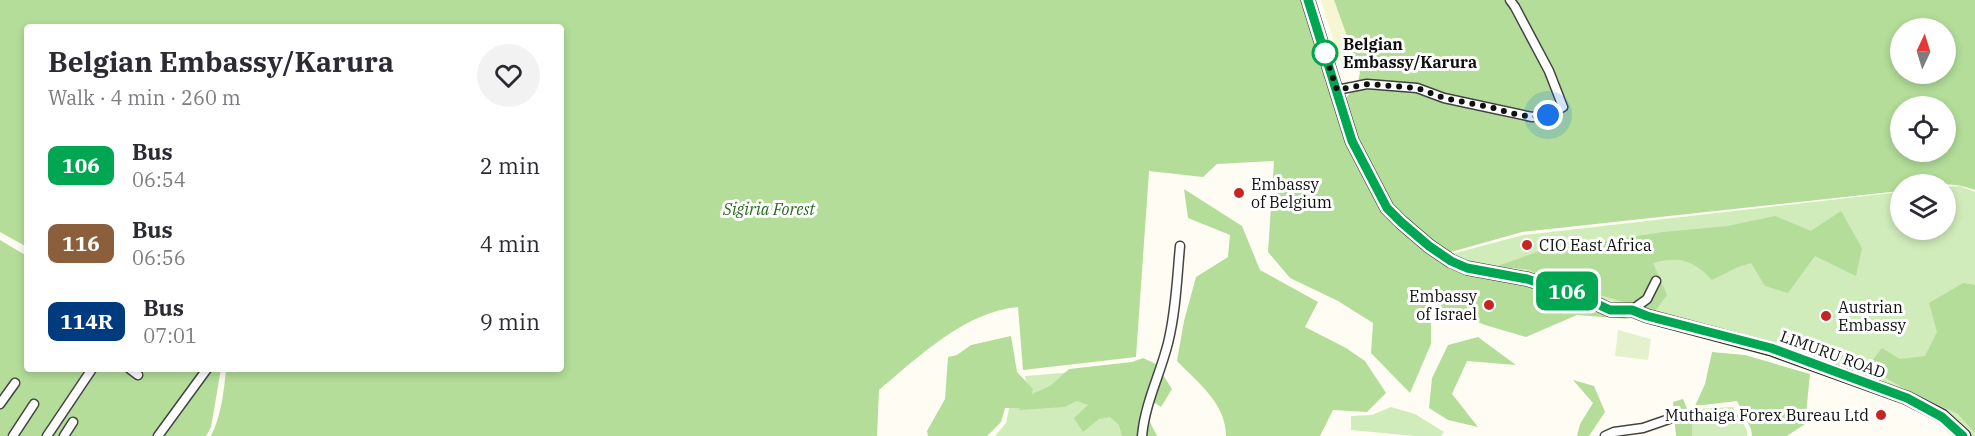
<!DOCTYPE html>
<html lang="en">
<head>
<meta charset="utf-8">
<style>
  body { margin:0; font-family:"IBM Plex Serif",serif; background:#f2f2f3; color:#2b2b33; height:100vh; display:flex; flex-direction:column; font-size:22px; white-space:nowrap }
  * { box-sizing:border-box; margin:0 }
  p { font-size:20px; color:#7c7c81 }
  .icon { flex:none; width:33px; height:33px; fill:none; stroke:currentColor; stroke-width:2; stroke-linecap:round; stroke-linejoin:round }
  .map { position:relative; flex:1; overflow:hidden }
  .sheet { position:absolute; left:24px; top:24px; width:540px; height:348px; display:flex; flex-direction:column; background:#fff; border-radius:6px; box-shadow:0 3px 9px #0003 }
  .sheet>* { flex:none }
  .badge { padding:0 12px; border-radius:9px; font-size:21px; line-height:39px }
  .needle { width:39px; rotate:4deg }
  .controls { position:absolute; left:1890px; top:18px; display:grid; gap:12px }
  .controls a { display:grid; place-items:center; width:66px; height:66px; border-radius:50%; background:#fff; box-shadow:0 3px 9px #0003; font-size:30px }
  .you { position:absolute; width:30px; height:30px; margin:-15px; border:4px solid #fff; border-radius:50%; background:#1a73e8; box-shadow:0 0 0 9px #1a73e833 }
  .map>.badge { position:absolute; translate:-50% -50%; box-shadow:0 0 0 3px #fff }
  .round { display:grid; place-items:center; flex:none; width:63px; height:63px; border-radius:32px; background:#f2f2f3 }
  .summary { display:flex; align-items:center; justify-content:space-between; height:102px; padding:0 24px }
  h1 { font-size:28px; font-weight:700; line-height:45px }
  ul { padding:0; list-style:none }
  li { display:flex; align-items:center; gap:18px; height:78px; padding:0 24px }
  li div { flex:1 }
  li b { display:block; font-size:22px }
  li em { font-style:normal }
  li .badge { min-width:66px; font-weight:700; text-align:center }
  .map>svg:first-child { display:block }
</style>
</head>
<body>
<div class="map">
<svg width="1975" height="436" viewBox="0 0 1975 436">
  <rect width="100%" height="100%" fill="#fffdf3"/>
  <path fill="#f6f6d2" d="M1321 0H1334L1360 72 1342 68Z"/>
  <path fill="#d1ecbb" d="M1960 186 1975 192V436H1969L1955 418 1900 391 1810 353 1742 333 1666 318 1528 276 1492 268 1448 255 1523 235 1900 192V230H1946V187Z
    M1150 366 1136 436H995L1006 423 1010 404 1027 387 1025 376Z
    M1391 407 1415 414 1444 432 1441 436H1415L1351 430V416L1372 415Z
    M1733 407 1747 430V436H1680L1677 410Z"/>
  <path fill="#b3dd99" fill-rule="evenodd" d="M0 0H1311L1360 154 1387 205 1369 169 1343 102 1358 82 1360 72 1334 0H1975V190C1952 181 1926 184 1900 184V191L1522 232 1444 254 1414 232 1400 217 1430 249 1486 274 1541 285 1629 319 1577 315 1526 337 1485 325 1431 303V344L1410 393 1371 353 1373 323 1338 301 1290 278 1268 252 1274 161 1217 164 1203 177 1149 171 1136 357 1023 370 1018 307C966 311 917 358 879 390L877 436H211C221 417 224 391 226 369H561V27H27V247L0 232ZM1900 28H1946V74H1900ZM1900 106H1946V152H1900Z
    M1184 189 1242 226 1260 270 1318 302 1305 327 1346 348 1365 361 1386 393 1367 412 1333 410 1320 436H1226C1226 403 1198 383 1177 361L1184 321 1196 277 1228 257 1230 235 1188 218Z
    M1841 211 1862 248 1856 276 1815 256 1788 293 1765 286 1751 263 1738 267 1712 280C1693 260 1680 256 1653 263L1667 295 1655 311 1572 287 1526 269 1495 267 1560 244H1587L1663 232 1728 226 1775 216 1811 231Z
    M0 240 27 256V369H221L211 427 206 436H0Z
    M1963 283 1975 285V433L1958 414 1912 393 1867 367 1882 348 1900 359 1925 356 1937 332 1929 303Z
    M1011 336 1017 372 1033 389 1032 394 1050 386 1069 369 1132 362 1143 358 1156 364 1172 389 1161 407 1155 403 1146 414 1157 436H1122L1119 425 1110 417 1099 419 1083 432 1074 418 1088 405 1077 401 1064 407 1019 410 1020 408H1005L1001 422 987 436H928L927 431 945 399 948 357 957 355 971 345Z
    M1478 337 1516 365 1467 361 1452 394 1478 427 1448 420 1429 408 1432 378 1448 345Z
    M1712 352 1745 355 1810 374 1805 424 1787 436H1752L1751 429 1737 401 1695 406 1705 384Z
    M1573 380 1594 386 1605 412 1589 436H1577L1580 424 1593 403Z
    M1683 399 1692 420V436H1676L1673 402Z"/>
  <path fill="#e3f2cd" d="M1618 330 1651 339 1648 360 1615 356Z"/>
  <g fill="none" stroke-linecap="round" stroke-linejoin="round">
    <defs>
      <path id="minor" d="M1337 90 1367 84 1417 88 1444 98 1532 117 1548 115 1563 107 1549 71 1515 7 1510 0
        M1632 310 1647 299 1656 281
        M130 369 138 375
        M0 404 15 383
        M13 436 34 404
        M47 436 92 369
        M64 436 73 422
        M158 436 207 369
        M1142 436C1145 403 1160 375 1168 343 1176 311 1177 278 1180 246
        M1605 436 1614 432 1643 428 1672 418"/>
      <path id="secondary" d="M1308 0 1352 141 1387 208 1401 222 1429 246 1451 261 1467 268 1527 279 1578 295 1610 310H1632L1647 316 1771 349 1907 398 1942 416 1964 436"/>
    </defs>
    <use href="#minor" stroke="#434343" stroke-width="11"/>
    <use href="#secondary" stroke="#323232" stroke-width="15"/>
    <use href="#minor" stroke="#fff" stroke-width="8"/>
    <use href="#secondary" stroke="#fffcae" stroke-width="12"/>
  </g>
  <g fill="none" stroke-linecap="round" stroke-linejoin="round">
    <defs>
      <path id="line" d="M1308 0 1352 141 1387 208 1401 222 1429 246 1451 261 1467 268 1527 279 1578 295 1610 310H1632L1647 316 1771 348 1907 398 1942 417 1963 436"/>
    </defs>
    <use href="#line" stroke="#fff" stroke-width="14"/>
    <use href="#line" stroke="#00a651" stroke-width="9"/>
    <path stroke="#101010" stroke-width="6" stroke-dasharray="0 10.8" d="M1325 53 1322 45 1337 90 1368 84 1417 88 1444 98 1494 108 1510 113 1532 117 1548 115"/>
  </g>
  <circle fill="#fff" stroke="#00a651" stroke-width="3" cx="1325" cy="53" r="12"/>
  <g fill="#c62622" stroke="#fff" stroke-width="2">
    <circle cx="1239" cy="193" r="6"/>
    <circle cx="1527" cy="245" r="6"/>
    <circle cx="1489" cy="305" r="6"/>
    <circle cx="1826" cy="316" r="6"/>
    <circle cx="1881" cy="415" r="6"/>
  </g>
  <g text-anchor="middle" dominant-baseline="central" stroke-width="6" stroke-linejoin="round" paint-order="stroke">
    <g font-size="16" font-weight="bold" fill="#101010" stroke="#fff" text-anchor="start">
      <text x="1343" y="44">Belgian<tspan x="1343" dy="18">Embassy/Karura</tspan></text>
    </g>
    <g font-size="16" fill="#101010" stroke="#fff" text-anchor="start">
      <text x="1251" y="184">Embassy<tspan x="1251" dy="18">of Belgium</tspan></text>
      <text x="1539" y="245">CIO East Africa</text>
      <text x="1477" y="296" text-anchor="end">Embassy<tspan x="1477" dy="18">of Israel</tspan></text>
      <text x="1838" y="307">Austrian<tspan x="1838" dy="18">Embassy</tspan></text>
      <text x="1869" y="415" text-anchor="end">Muthaiga Forex Bureau Ltd</text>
    </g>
    <g font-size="16" font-style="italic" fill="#286b1d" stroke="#fff">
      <text x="769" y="209">Sigiria Forest</text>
    </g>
    <g font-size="16" fill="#101010" stroke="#fff">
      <text transform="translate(1833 354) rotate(20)">LIMURU ROAD</text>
    </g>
  </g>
</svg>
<div class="controls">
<a><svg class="needle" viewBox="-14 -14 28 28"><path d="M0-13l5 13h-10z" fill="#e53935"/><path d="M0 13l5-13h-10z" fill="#7c7c81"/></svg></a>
<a><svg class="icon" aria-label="locate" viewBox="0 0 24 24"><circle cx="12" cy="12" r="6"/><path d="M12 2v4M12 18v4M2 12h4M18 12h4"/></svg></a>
<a><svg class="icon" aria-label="layers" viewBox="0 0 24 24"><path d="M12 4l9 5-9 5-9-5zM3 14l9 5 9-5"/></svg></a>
</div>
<div class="you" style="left:1548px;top:115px"></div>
<b class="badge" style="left:1567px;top:291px;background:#00a651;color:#fff">106</b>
<section class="sheet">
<div class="summary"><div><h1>Belgian Embassy/Karura</h1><p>Walk · 4 min · 260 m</p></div><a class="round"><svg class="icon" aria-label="heart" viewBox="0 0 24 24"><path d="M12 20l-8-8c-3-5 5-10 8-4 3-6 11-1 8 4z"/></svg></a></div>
<ul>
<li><span class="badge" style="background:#00a651;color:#fff">106</span><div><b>Bus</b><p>06:54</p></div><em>2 min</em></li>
<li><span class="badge" style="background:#8b5e3c;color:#fff">116</span><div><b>Bus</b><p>06:56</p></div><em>4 min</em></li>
<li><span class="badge" style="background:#003b80;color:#fff">114R</span><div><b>Bus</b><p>07:01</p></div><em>9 min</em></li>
</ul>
</section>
</div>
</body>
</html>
